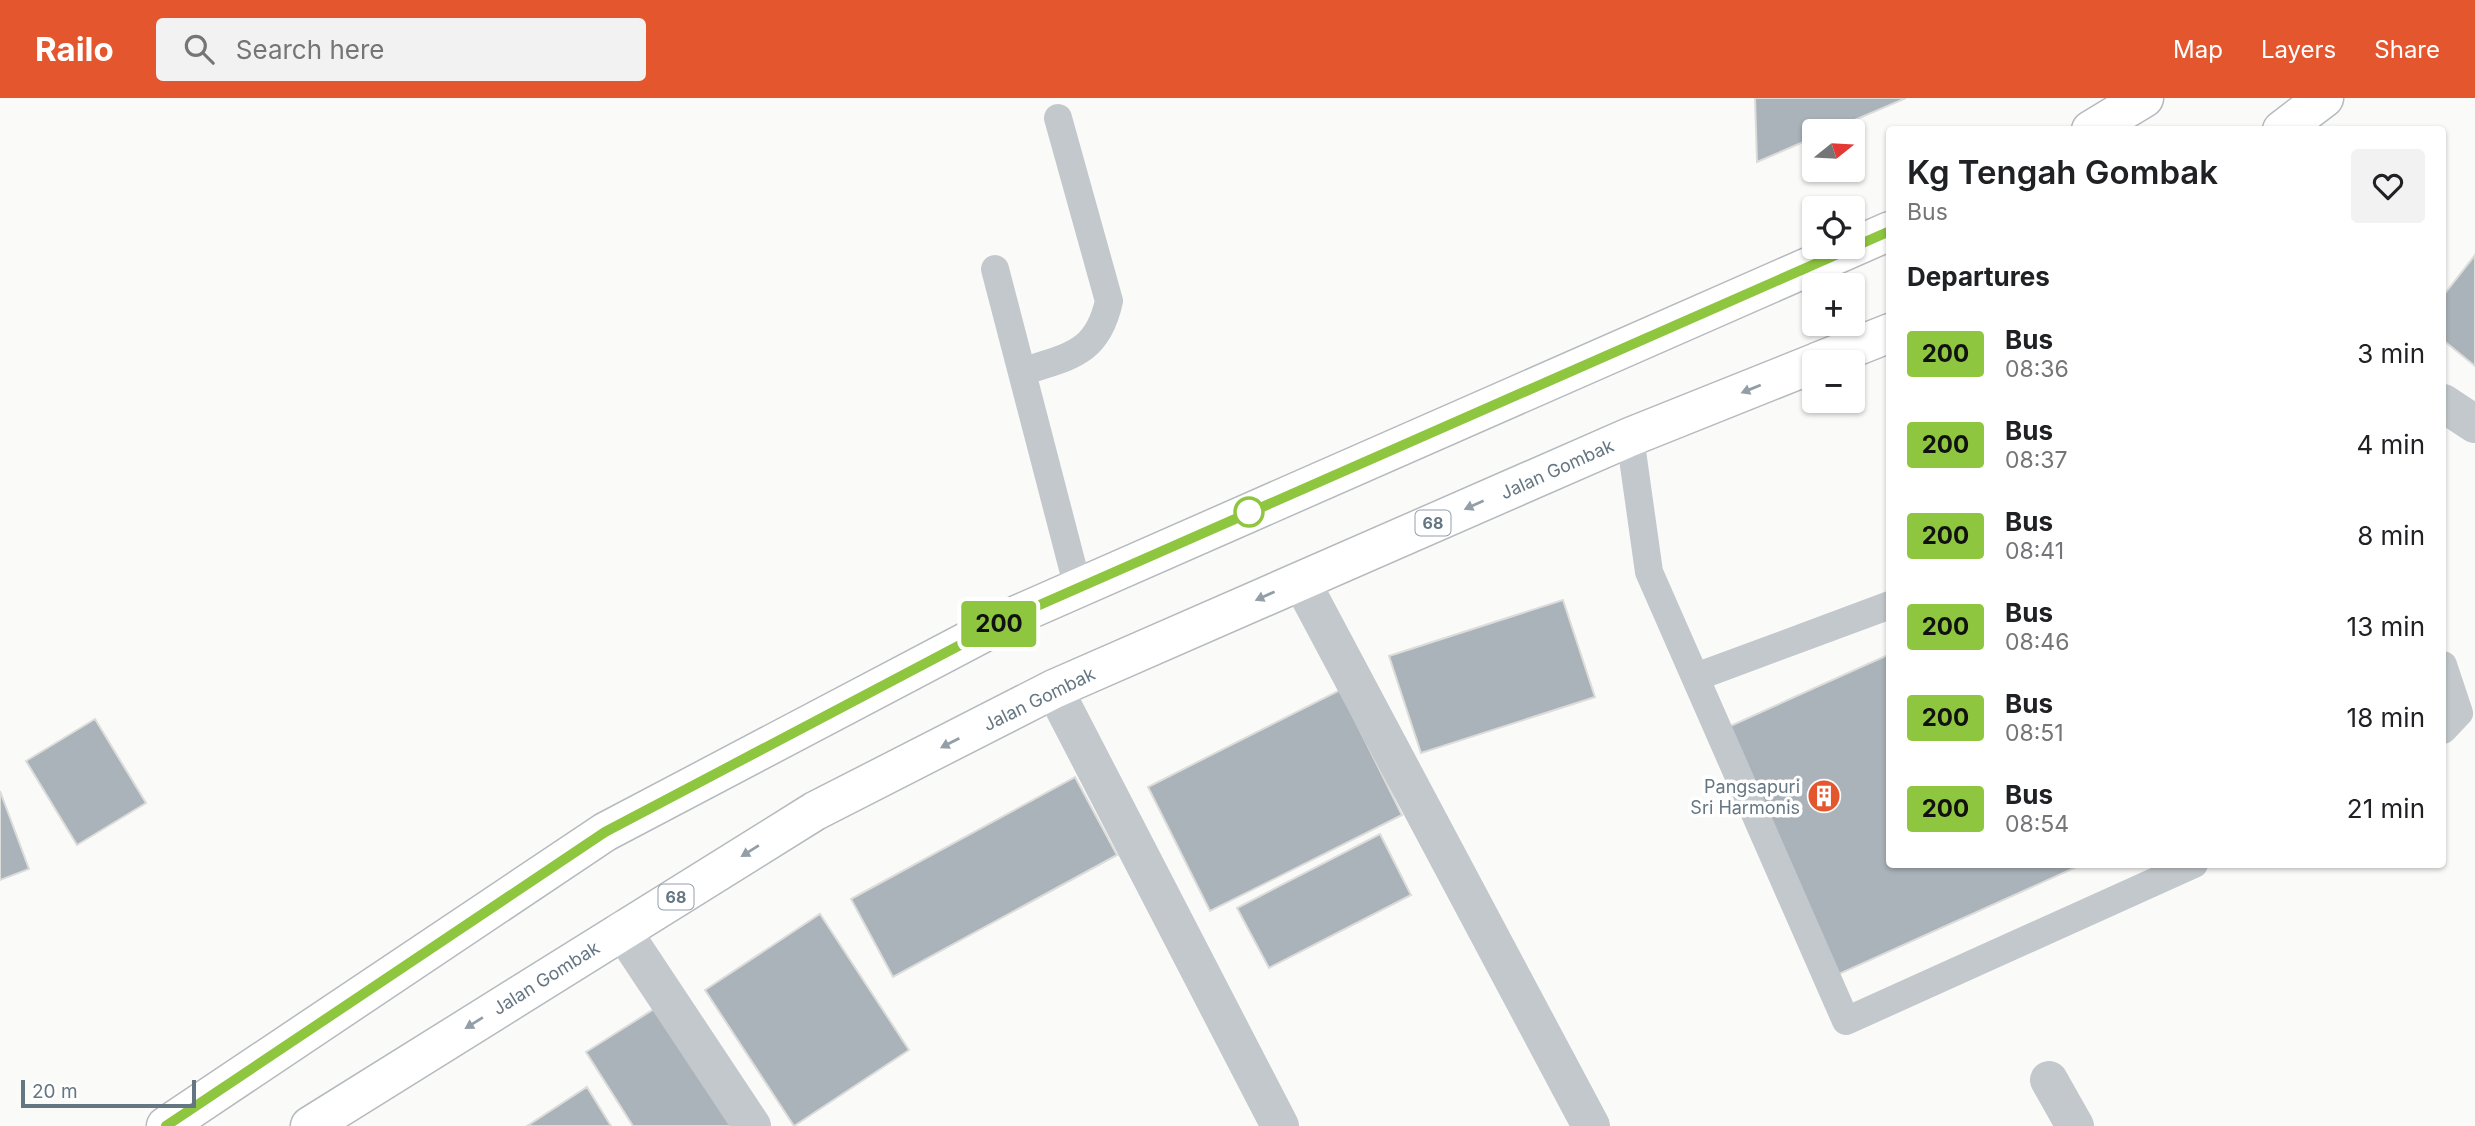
<!DOCTYPE html>
<html lang="en">
<head>
<meta charset="utf-8">
<style>
  body { margin:0; font-family:Inter,sans-serif; background:#f2f2f2; color:#202124; height:100vh; display:flex; flex-direction:column; font-size:26px; white-space:nowrap }
  * { box-sizing:border-box; margin:0 }
  p { font-size:23px; color:#757577 }
  .icon { flex:none; width:38px; height:38px; fill:none; stroke:currentColor; stroke-width:2; stroke-linecap:round; stroke-linejoin:round }
  .map { position:relative; flex:1; overflow:hidden }
  .side { position:absolute; left:1886px; top:28px; width:560px; height:742px; display:flex; flex-direction:column; background:#fff; border-radius:7px; box-shadow:0 2px 5px #0004 }
  .side>* { flex:none }
  .badge { padding:0 14px; border-radius:5px; font-size:24px; line-height:46px }
  .needle { width:46px; rotate:72deg }
  .fabs { position:absolute; left:1802px; top:21px; display:grid; gap:14px }
  .fabs a { display:grid; place-items:center; width:63px; height:63px; border-radius:7px; background:#fff; box-shadow:0 2px 5px #0004; font-size:35px }
  .scale { position:absolute; left:21px; bottom:18px; width:175px; box-sizing:border-box; padding-left:7px; border:4px solid #657683; border-top:0; font-size:19px; line-height:24px; white-space:nowrap; color:#657683; -webkit-text-stroke:5px #fff; paint-order:stroke }
  .map>.badge { position:absolute; translate:-50% -50%; box-shadow:0 0 0 4px #fff }
  h2 { padding:0 21px; font-size:26px; line-height:63px }
  .round { display:grid; place-items:center; flex:none; width:74px; height:74px; border-radius:7px; background:#f2f2f2 }
  .headline { display:flex; align-items:center; justify-content:space-between; height:119px; padding:0 21px }
  h1 { font-size:33px; font-weight:600; line-height:52px }
  ul { padding:0; list-style:none }
  li { display:flex; align-items:center; gap:21px; height:91px; padding:0 21px }
  li div { flex:1 }
  li b { display:block; font-size:26px }
  li em { font-style:normal }
  li .badge { min-width:77px; font-weight:700; text-align:center }
  header { display:flex; align-items:center; gap:42px; box-sizing:border-box; height:98px; padding:0 35px; background:#e4572e; color:#fff }
  header strong { font-size:33px }
  nav { display:flex; gap:38px; margin-inline-start:auto; font-size:24px }
  .search { width:490px; height:63px; background:#f2f2f2; display:flex; align-items:center; gap:18px; box-sizing:border-box; padding:0 24px; border-radius:7px; color:#757577; font-size:26px }
  .map>svg:first-child { display:block }
</style>
</head>
<body>
<header>
<strong>Railo</strong>
<div class="search"><svg class="icon" aria-label="search" viewBox="0 0 24 24"><circle cx="10" cy="10" r="6"/><path d="M15 15l6 6"/></svg>Search here</div>
<nav><a>Map</a><a>Layers</a><a>Share</a></nav>
</header>
<div class="map">
<svg width="2475" height="1028" viewBox="0 0 2475 1028">
  <rect width="100%" height="100%" fill="#fafaf8"/>
  <path fill="#aab3b9" stroke="#dcdcda" stroke-width="2" d="M1755 0H1906L1829 33H1815V39L1757 64Z
    M2475 157V268L2443 242V198Z
    M1563 502 1595 599 1421 655 1389 558Z
    M1890 556V766H2083L1839 876 1728 629Z
    M1340 592 1402 717 1210 813 1148 689Z
    M95 621 146 705 77 747 26 663Z
    M1075 679 1117 757 893 879 851 801Z
    M0 693 29 771 0 782Z
    M1380 736 1411 797 1269 870 1237 810Z
    M820 816 909 952 794 1028 705 892Z
    M662 906 740 1028H633L586 954Z
    M587 989 611 1028H527Z"/>
  <g fill="none" stroke-linecap="round" stroke-linejoin="round">
    <defs>
      <path id="primary" d="M2091 32 2144 0
        M2282 32 2324 0
        M1817 264 1890 235
        M166 1028 605 734 1019 516 1890 133
        M310 1028 815 713 1054 591 1630 339 1815 265"/>
    </defs>
    <use href="#primary" stroke="#b5babe" stroke-width="41"/>
    <path stroke="#c3c8cc" stroke-width="28" d="M995 171 1078 490
      M1022 274C1069 258 1097 257 1109 203L1058 20
      M1630 339 1649 474 1846 923 2194 766
      M2443 567 2459 615 2443 632
      M1696 579 1890 507"/>
    <path stroke="#c3c8cc" stroke-width="38" d="M2443 305 2475 326
      M1301 483 1591 1028
      M1054 591 1280 1028
      M622 832 752 1028
      M2049 982 2075 1028"/>
    <use href="#primary" stroke="#fff" stroke-width="38"/>
  </g>
  <defs><path id="oneway-solid" d="M-6-.8H1V-3.2L6.5 0L1 3.2V.8H-6Z" transform="scale(1.75)"/></defs>
  <g fill="#939fa8">
    <use href="#oneway-solid" transform="translate(1751 291) rotate(158)"/>
    <use href="#oneway-solid" transform="translate(1474 407) rotate(156)"/>
    <use href="#oneway-solid" transform="translate(1265 498) rotate(156)"/>
    <use href="#oneway-solid" transform="translate(950 645) rotate(153)"/>
    <use href="#oneway-solid" transform="translate(750 753) rotate(148)"/>
    <use href="#oneway-solid" transform="translate(474 925) rotate(148)"/>
  </g>
  <g fill="none" stroke-linecap="round" stroke-linejoin="round">
    <defs>
      <path id="line" d="M166 1028 605 734 1019 516 1890 133"/>
    </defs>
    <use href="#line" stroke="#fff" stroke-width="16"/>
    <use href="#line" stroke="#8ec63f" stroke-width="10"/>
  </g>
  <defs>
    <symbol id="building-disc" viewBox="-11 -11 22 22"><circle r="9.5" fill="#e4572e" stroke="#fff"/><path d="M-4-6H4V6H1V3H-1V6H-4ZM-2.5-4.3h1.7v1.8h-1.7ZM.8-4.3h1.7v1.8H.8ZM-2.5-1h1.7V.8h-1.7ZM.8-1h1.7V.8H.8Z" fill="#fff"/></symbol>
  </defs>
  <g fill-rule="evenodd">
    <use href="#building-disc" x="1805" y="679" width="38" height="38"/>
  </g>
  <circle fill="#fff" stroke="#8ec63f" stroke-width="3.5" cx="1249" cy="414" r="14"/>
  <g text-anchor="middle" dominant-baseline="central" stroke-width="7" stroke-linejoin="round" paint-order="stroke">
    <g fill="#fff" stroke="#939fa8" stroke-width="2">
      <rect x="1415.5" y="412.5" width="35" height="25" rx="5"/>
      <rect x="658.5" y="786.5" width="35" height="25" rx="5"/>
    </g>
    <g font-size="16" font-weight="bold" fill="#657683">
      <text x="1433" y="425">68</text>
      <text x="676" y="799">68</text>
    </g>
    <g font-size="18" fill="#657683" stroke="#fff">
      <text transform="translate(1557 371) rotate(-24)">Jalan Gombak</text>
      <text transform="translate(1039 601) rotate(-26)">Jalan Gombak</text>
      <text transform="translate(546 880) rotate(-32)">Jalan Gombak</text>
    </g>
    <g font-size="18" fill="#657683" stroke="#fff" text-anchor="end">
      <text x="1800" y="688">Pangsapuri<tspan x="1800" dy="21">Sri Harmonis</tspan></text>
    </g>
  </g>
</svg>
<div class="fabs">
<a><svg class="needle" viewBox="-14 -14 28 28"><path d="M0-13l5 13h-10z" fill="#e53935"/><path d="M0 13l5-13h-10z" fill="#757577"/></svg></a>
<a><svg class="icon" aria-label="locate" viewBox="0 0 24 24"><circle cx="12" cy="12" r="6"/><path d="M12 2v4M12 18v4M2 12h4M18 12h4"/></svg></a>
<a>+</a>
<a>−</a>
</div>
<div class="scale">20 m</div>
<b class="badge" style="left:999px;top:526px;background:#8ec63f;color:#111">200</b>
<section class="side">
<div class="headline"><div><h1>Kg Tengah Gombak</h1><p>Bus</p></div><a class="round"><svg class="icon" aria-label="heart" viewBox="0 0 24 24"><path d="M12 20l-8-8c-3-5 5-10 8-4 3-6 11-1 8 4z"/></svg></a></div>
<h2>Departures</h2>
<ul>
<li><span class="badge" style="background:#8ec63f;color:#111">200</span><div><b>Bus</b><p>08:36</p></div><em>3 min</em></li>
<li><span class="badge" style="background:#8ec63f;color:#111">200</span><div><b>Bus</b><p>08:37</p></div><em>4 min</em></li>
<li><span class="badge" style="background:#8ec63f;color:#111">200</span><div><b>Bus</b><p>08:41</p></div><em>8 min</em></li>
<li><span class="badge" style="background:#8ec63f;color:#111">200</span><div><b>Bus</b><p>08:46</p></div><em>13 min</em></li>
<li><span class="badge" style="background:#8ec63f;color:#111">200</span><div><b>Bus</b><p>08:51</p></div><em>18 min</em></li>
<li><span class="badge" style="background:#8ec63f;color:#111">200</span><div><b>Bus</b><p>08:54</p></div><em>21 min</em></li>
</ul>
</section>
</div>
</body>
</html>
